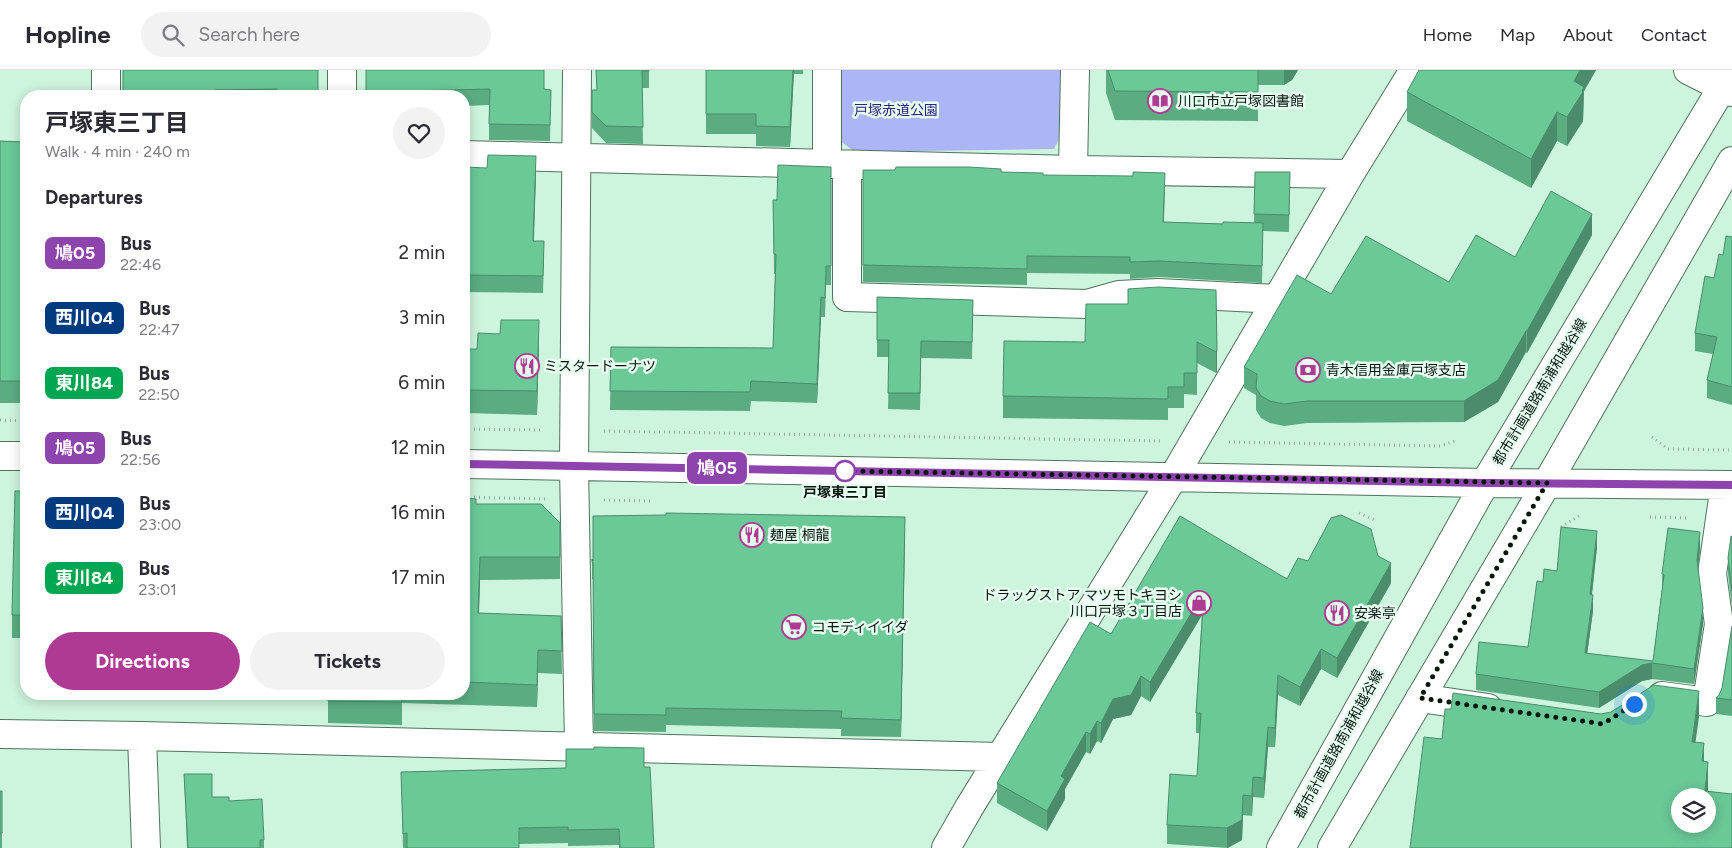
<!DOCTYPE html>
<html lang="en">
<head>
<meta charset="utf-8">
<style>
  body { margin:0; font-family:Figtree,"Noto Sans JP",sans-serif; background:#f2f2f3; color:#2b2b33; height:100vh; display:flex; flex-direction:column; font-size:19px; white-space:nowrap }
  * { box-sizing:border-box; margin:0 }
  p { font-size:16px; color:#7c7c81 }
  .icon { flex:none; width:28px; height:28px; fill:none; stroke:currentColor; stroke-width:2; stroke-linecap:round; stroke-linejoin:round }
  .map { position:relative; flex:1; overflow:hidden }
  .details { position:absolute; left:20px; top:20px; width:450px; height:610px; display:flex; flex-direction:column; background:#fff; border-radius:20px; box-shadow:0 2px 12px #0003 }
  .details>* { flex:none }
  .badge { padding:0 10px; border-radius:8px; font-size:18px; line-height:32px }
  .tools { position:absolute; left:1671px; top:718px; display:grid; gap:10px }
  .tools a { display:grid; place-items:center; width:45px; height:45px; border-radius:50%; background:#fff; box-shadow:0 2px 12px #0003; font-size:25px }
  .you { position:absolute; width:25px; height:25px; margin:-12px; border:4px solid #fff; border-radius:50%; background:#1a73e8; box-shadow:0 0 0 8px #1a73e833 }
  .map>.badge { position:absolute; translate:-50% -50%; box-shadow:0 0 0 2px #fff }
  h2 { padding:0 25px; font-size:19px; line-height:45px }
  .round { display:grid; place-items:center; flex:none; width:52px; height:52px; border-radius:26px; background:#f2f2f3 }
  .headline { display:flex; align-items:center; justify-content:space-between; height:85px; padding:0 25px }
  h1 { font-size:24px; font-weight:700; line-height:38px }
  .button { display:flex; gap:10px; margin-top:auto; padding:10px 25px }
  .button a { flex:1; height:58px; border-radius:30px; background:#af3a93; color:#fff; font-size:20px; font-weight:700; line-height:58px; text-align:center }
  .button a+a { background:#f2f2f3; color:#2b2b33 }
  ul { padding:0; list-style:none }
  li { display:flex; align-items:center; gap:15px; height:65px; padding:0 25px }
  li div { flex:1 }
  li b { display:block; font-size:19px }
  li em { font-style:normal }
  li .badge { min-width:55px; font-weight:700; text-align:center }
  header { display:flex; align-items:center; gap:30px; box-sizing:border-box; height:70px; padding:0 25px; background:#fff; border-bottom:1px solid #e1e1e2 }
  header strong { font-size:24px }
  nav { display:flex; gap:28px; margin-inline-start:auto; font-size:18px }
  .search { width:350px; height:45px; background:#f2f2f3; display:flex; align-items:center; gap:12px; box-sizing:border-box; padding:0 18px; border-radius:28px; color:#7c7c81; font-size:19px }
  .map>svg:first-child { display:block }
</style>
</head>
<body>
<header>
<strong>Hopline</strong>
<div class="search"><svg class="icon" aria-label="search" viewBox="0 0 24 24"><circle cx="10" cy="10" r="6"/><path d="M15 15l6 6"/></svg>Search here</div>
<nav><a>Home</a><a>Map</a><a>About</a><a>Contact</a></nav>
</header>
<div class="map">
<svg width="1732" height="778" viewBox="0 0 1732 778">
  <rect width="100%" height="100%" fill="#cdf4dd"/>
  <path fill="#adb5f9" d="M839 0H1065L1064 59 1054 79 855 82 839 70Z"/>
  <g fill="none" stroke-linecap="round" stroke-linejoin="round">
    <defs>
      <path id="minor" d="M577 0 574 396 579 676
        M1688 0 1732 22
        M106 26V0
        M342 26V0
        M464 85 1073 100 1350 104
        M827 94V0
        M847 95V227L1087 234 1119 225 1158 223 1277 229
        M1073 100 1075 0
        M0 386H26
        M464 394 1485 413 1732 415
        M1662 626 1707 632 1719 554 1712 504 1725 415
        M1420 628 1488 638
        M0 664 142 666 1000 687
        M142 666 146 778
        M946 778 970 736 1174 406 1350 104 1414 0
        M1281 778 1485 413 1732 1
        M1332 778 1547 413 1732 91"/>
    </defs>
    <use href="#minor" stroke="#50725e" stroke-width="30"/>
    <path stroke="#8dac9a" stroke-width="3" stroke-dasharray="1 4" stroke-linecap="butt" d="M0 350 26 351
      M464 359 543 360
      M604 361 1161 371
      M1652 367 1668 379 1732 380
      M1229 372 1440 376 1455 371
      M464 427 545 429
      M604 430 650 431
      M1359 443 1377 451
      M1650 447 1689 448
      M1561 457 1579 446"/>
    <use href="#minor" stroke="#fff" stroke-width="28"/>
  </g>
  <path fill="#5cac82" d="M318 0V26H123Z
    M366 0 551 20 550 71 489 70V35L464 36V26H366Z
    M596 0H649V18H642L643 74 606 73 592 58V20H597Z
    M706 0H803V4H794L790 77 756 76V64H706Z
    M1106 0H1298L1292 10 1284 15H1258V51L1115 50 1106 23Z
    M1419 0H1596L1584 21 1583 51 1567 76 1557 71 1531 118 1407 51V22Z
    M0 71 26 72V333H0Z
    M464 97 536 102 534 171 544 188 543 223 464 222Z
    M831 97V215H826L825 247H821L817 333 751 331 750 341 610 340 611 277 773 278 775 204H774L773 130H777Z
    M863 100 1001 102 1043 105 1165 120 1164 152 1223 154 1254 153 1255 102H1290L1289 162 1263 161 1262 213 1159 207 1130 209V204L1027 203V215L863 212Z
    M1592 165 1527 283 1526 282 1498 332 1464 352 1307 353 1284 356 1270 353 1261 348 1256 340V325L1244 318V297L1331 224 1449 212 1515 187Z
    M1732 167V335L1707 328V310L1713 284 1695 281V263L1714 208 1723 185Z
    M1216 220 1217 302 1216 303 1197 293V325L1184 324V338H1168V350L1003 348V326L1085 272 1128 234Z
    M877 227 973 230 972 289 921 288 920 340 888 339 889 287H877Z
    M539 274 537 345 464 343V279H477Z
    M26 421V568H12V545Z
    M464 428 476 434 560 453V509L480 510 479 543 561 546 562 604 538 603 537 637 402 633V655L328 653V624H464Z
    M905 464 901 667 841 666V659L666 655V662L594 661 593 509H592V489L593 491Z
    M1732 467V537L1728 504V488Z
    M1597 477 1592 525 1593 541 1587 584 1653 591 1662 520V504L1700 478 1698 498 1703 554 1694 614 1652 609 1642 611 1599 638 1476 620V604L1528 577 1543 512 1557 501Z
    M1378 486 1391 513 1337 608 1321 599 1300 636 1278 625 1275 677H1268L1264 728 1253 727 1252 746 1243 745 1242 770 1228 778 1167 774V755L1197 706 1200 663H1196V643L1202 544 1150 632 1141 626 1131 645 1113 649 1101 673 1097 671 1090 684 1086 682 1065 719V729L1047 761 997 733V713L1111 564 1287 509 1308 491Z
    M1732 556V646L1716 644V628L1719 625 1722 618Z
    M566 679 644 697 654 778H619V775L568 776V773L519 774V778H403L401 702 566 698Z
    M184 704 212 727 229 731 264 770V778H187Z
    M0 721H2V778H0Z"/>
  <path fill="#4b8c6a" d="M793 0H794L790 77V57Z
    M1284 0H1298L1292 10 1284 15Z
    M1580 0H1596L1584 21 1583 51 1567 76V47L1574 11Z
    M1557 42V71L1531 118V89Z
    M536 86V102L533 188V171Z
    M1592 144V165L1527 283V261Z
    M821 227V247L817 333V314Z
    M539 250V274L537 345V321Z
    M1526 261V282L1498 332 1464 352V331Z
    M1217 280V302L1216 303V282Z
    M905 447V464L901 667V650Z
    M1597 461V477L1590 540V524Z
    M1700 462V478L1697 506V490Z
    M480 487V510L478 565V543Z
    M1391 493V513L1337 608V588Z
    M1204 522V542L1150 632V612Z
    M1593 525V541L1585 599V583Z
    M1703 538V554L1694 614V599Z
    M1321 579V599L1300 636V617Z
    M538 580V603L537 637V615Z
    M1652 593V609L1642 611 1599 638V622L1642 595Z
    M1278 605V625L1275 677V658Z
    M1141 606V626L1131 645 1113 649 1101 673V653L1113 629Z
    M1699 621V647L1692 697V672Z
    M1097 651V671L1090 684V664Z
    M1268 657V677L1264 728V708Z
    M1086 662V682L1065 719V729L1047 761V741L1061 706Z
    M1704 673V698L1702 691Z
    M1708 692V726L1705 721Z
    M1253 707V727L1252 746V726Z
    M1243 725V745L1242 770 1227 778V758Z"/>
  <path fill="#6bc897" stroke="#4b8c6a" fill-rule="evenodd" d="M123 0H318V26H277V19L215 20V26H123Z
    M366 0H544V19L551 20 550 55 489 54 490 19 410 21V26H366Z
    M596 0H649V1H642L643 57 606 56 592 42V20H597Z
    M706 0H793L790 57 756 56V44H706Z
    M1108 0H1258V22L1115 21Z
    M1419 0H1580L1574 11 1584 17 1582 21 1583 22 1567 47 1557 42 1531 89 1407 22Z
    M0 71 26 72V311H0Z
    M488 85 536 86 533 171H544L543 206 464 205V97L487 98Z
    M778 95 831 97V196H826L825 228 821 227 817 314 751 311 750 322 610 321 611 277 773 278 776 184H774L773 130H777Z
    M896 97H969L1001 99V102L1043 103V105L1133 106V102L1165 103 1163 152 1223 154V152L1263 153 1262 196 1159 191 1130 192V187L1027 186V199L863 195V100H895Z
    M1255 102H1290L1289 145 1254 144Z
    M1551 121 1592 144 1527 261H1526L1498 310 1464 331H1307L1284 334 1270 331 1261 326 1256 318 1257 304 1244 297 1297 205 1331 224 1366 166 1449 212 1476 165 1515 187Z
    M1726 166 1732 167V317L1707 310 1717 267 1695 263 1705 206 1714 208 1719 184 1723 185Z
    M1158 217 1216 220 1217 280 1216 282 1197 272V303H1184V317H1168V329L1003 326 1004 271 1085 272 1086 234H1128V219Z
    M877 227 973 230 972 272 921 271 920 323H888L889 270H877Z
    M501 250H539L537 321 464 320V279H477L478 263 500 264Z
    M15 421H26V545H12Z
    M464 428 476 429V434H541L560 453V487H480L478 543 561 546 562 581 538 580 537 615 464 612Z
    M666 443 905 447 901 650 841 648 842 641 666 638V645L594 644 593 492H592V489L593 491V446L666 445Z
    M1341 445 1371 459 1378 486 1391 493 1337 588 1321 579 1300 617 1278 605 1275 658 1268 657 1264 708 1253 707 1252 726 1243 725 1242 750 1227 758 1167 755 1170 704 1197 706 1201 643H1196L1204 522 1150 612 1141 606 1131 625 1113 629 1101 653 1097 651 1090 664 1086 662 1061 706 1065 709 1047 741 997 713 1090 552 1111 564 1180 446 1287 509 1298 488 1308 491 1331 448Z
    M1561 457 1597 461 1590 524 1593 525 1585 583 1653 591 1664 505 1662 504 1668 458 1700 462 1697 490 1703 538 1694 599 1652 593 1642 595 1599 622 1476 604 1479 572 1528 577 1537 511 1543 512 1544 499 1557 501Z
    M1731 466 1732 467V521L1728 488Z
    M1732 556V630L1716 628 1719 625 1722 618Z
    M1654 615 1699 621 1692 672 1704 673 1702 691 1708 692 1705 721 1732 724V778H1410L1424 667 1442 669 1445 639H1451L1453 623 1601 644 1611 642ZM1680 726H1708V754H1680Z
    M328 624H402V632L328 631Z
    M594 677 644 678V697H650L654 778H620L619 759 568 760V757L519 758V778H407V763L403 764 401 702 566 698V679H594Z
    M184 704H212V727H229V731L262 729 264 770H260V778H188Z
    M0 721H2V763H0Z"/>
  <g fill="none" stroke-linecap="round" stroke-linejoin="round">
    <defs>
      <path id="line" d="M464 394 1485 413 1732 415"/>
    </defs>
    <use href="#line" stroke="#fff" stroke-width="11"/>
    <use href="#line" stroke="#8e44ad" stroke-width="8"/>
    <path stroke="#07150d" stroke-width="5" stroke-dasharray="0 9" d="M845 401 1547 413 1420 628 1603 654 1634 634"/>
  </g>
  <defs>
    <symbol id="library-ring" viewBox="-11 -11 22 22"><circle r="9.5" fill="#e6fdef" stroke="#af3a93" stroke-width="1.5"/><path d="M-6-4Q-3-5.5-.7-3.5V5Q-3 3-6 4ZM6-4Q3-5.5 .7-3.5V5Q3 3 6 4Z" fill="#af3a93"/></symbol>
    <symbol id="restaurant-ring" viewBox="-11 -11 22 22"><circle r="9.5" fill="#e6fdef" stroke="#af3a93" stroke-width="1.5"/><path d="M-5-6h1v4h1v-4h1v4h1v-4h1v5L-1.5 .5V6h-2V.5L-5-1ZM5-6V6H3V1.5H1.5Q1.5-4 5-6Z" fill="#af3a93"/></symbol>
    <symbol id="bank-ring" viewBox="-11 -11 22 22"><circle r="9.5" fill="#e6fdef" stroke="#af3a93" stroke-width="1.5"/><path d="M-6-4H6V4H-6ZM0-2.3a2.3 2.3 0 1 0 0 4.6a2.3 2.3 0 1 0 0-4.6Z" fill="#af3a93"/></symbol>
    <symbol id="shop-ring" viewBox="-11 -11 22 22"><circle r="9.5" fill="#e6fdef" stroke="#af3a93" stroke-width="1.5"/><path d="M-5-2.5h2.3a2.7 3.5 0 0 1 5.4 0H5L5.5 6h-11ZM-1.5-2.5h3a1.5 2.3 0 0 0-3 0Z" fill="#af3a93"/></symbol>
    <symbol id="supermarket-ring" viewBox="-11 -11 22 22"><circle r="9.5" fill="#e6fdef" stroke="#af3a93" stroke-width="1.5"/><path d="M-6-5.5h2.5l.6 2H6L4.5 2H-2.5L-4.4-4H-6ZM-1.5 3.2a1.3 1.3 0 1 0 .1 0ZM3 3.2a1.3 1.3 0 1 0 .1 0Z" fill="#af3a93"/></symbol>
  </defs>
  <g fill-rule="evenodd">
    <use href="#library-ring" x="1146" y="17" width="28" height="28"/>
    <use href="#restaurant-ring" x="513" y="282" width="28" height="28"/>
    <use href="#bank-ring" x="1294" y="286" width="28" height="28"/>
    <use href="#restaurant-ring" x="738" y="451" width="28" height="28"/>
    <use href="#shop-ring" x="1185" y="519" width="28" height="28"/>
    <use href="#restaurant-ring" x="1323" y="529" width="28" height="28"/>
    <use href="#supermarket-ring" x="780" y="543" width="28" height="28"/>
  </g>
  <circle fill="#fff" stroke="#8e44ad" stroke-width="2.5" cx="845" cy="401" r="10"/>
  <g text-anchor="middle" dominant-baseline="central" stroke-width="5" stroke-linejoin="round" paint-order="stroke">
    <g font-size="14" fill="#07150d" stroke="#e6fdef" text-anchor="start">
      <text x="1178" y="31">川口市立戸塚図書館</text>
      <text x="544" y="296">ミスタードーナツ</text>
      <text x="1326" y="300">青木信用金庫戸塚支店</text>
      <text x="770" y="465">麺屋 桐龍</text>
      <text x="1182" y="525" text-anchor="end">ドラッグストア マツモトキヨシ<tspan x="1182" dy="16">川口戸塚３丁目店</tspan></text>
      <text x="1354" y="543">安楽亭</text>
      <text x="812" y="557">コモディイイダ</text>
    </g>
    <g font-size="14" fill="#2a227b" stroke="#e6fdef">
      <text x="896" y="40">戸塚赤道公園</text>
    </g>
    <g font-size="14" fill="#07150d" stroke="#e6fdef">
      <text transform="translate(1540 322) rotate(-59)">都市計画道路南浦和越谷線</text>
      <text transform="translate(1339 674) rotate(-61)">都市計画道路南浦和越谷線</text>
    </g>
    <g font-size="14" font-weight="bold" fill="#07150d" stroke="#e6fdef">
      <text x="845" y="422">戸塚東三丁目</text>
    </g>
  </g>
</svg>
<div class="tools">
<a><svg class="icon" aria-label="layers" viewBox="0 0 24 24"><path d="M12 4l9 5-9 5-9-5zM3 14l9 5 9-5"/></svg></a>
</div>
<div class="you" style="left:1634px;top:634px"></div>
<b class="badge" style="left:717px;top:398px;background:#8e44ad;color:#fff">鳩05</b>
<section class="details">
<div class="headline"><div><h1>戸塚東三丁目</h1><p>Walk · 4 min · 240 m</p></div><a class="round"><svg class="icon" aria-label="heart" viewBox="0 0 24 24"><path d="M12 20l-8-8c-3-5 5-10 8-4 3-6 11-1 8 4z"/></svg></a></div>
<h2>Departures</h2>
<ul>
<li><span class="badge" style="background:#8e44ad;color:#fff">鳩05</span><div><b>Bus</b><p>22:46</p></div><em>2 min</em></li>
<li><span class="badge" style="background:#003b80;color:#fff">西川04</span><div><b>Bus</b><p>22:47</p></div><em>3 min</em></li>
<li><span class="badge" style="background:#00a651;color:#fff">東川84</span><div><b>Bus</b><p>22:50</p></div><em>6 min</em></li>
<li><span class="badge" style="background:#8e44ad;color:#fff">鳩05</span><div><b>Bus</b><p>22:56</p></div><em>12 min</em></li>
<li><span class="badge" style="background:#003b80;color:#fff">西川04</span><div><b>Bus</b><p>23:00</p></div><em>16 min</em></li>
<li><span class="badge" style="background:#00a651;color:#fff">東川84</span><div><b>Bus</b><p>23:01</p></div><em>17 min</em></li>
</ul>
<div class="button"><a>Directions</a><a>Tickets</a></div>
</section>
</div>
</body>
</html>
